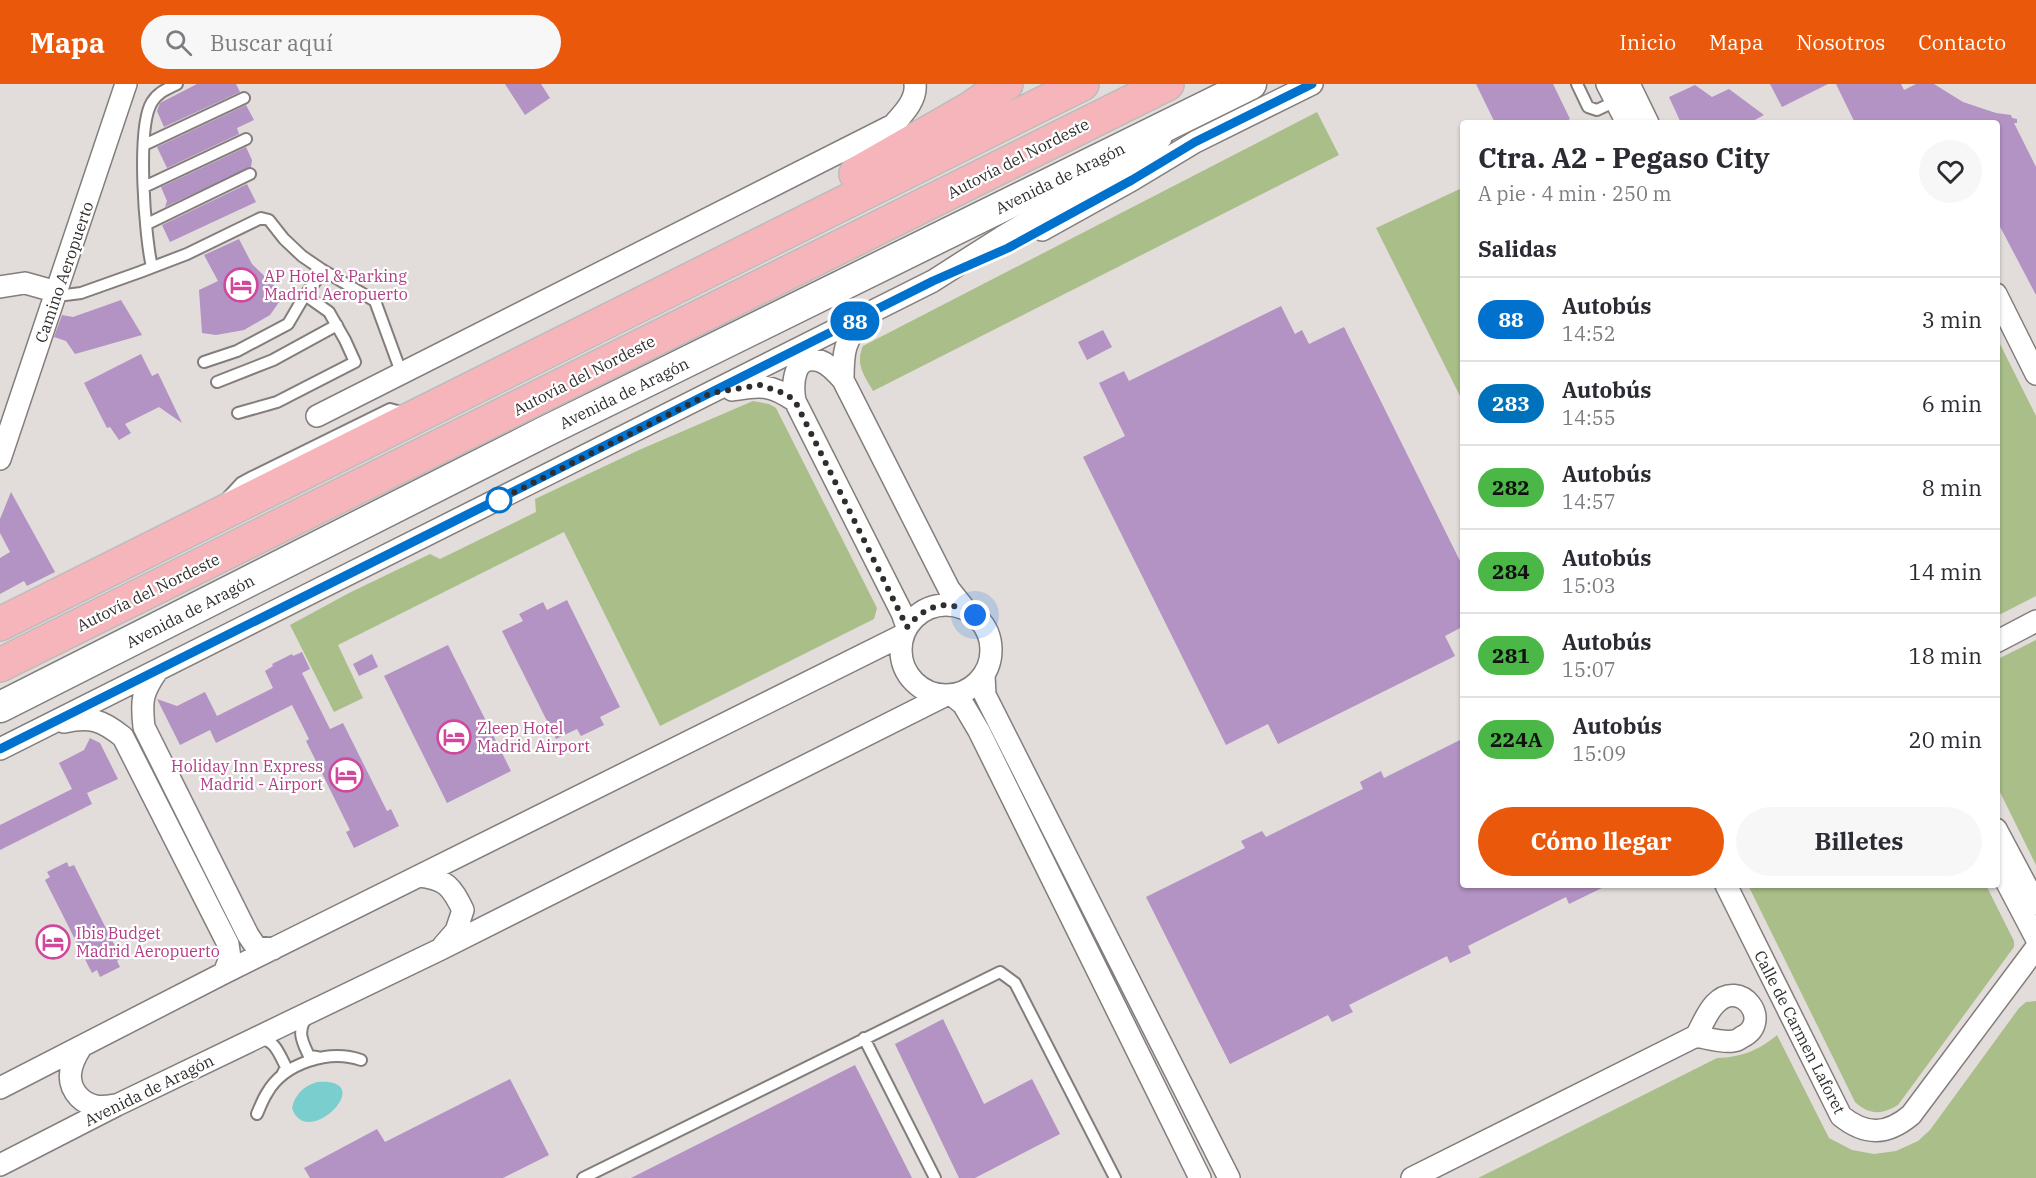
<!DOCTYPE html>
<html lang="es">
<head>
<meta charset="utf-8">
<style>
  body { margin:0; font-family:"IBM Plex Serif",serif; background:#f7f7f7; color:#2b2b33; height:100vh; display:flex; flex-direction:column; font-size:22px; white-space:nowrap }
  * { box-sizing:border-box; margin:0 }
  p { font-size:20px; color:#7c7c81 }
  .icon { flex:none; width:33px; height:33px; fill:none; stroke:currentColor; stroke-width:2; stroke-linecap:round; stroke-linejoin:round }
  .map { position:relative; flex:1; overflow:hidden }
  .sheet { position:absolute; left:1460px; top:36px; width:540px; height:768px; display:flex; flex-direction:column; background:#fff; border-radius:6px; box-shadow:0 2px 4px #0004 }
  .sheet>* { flex:none }
  .badge { padding:0 12px; border-radius:20px; font-size:21px; line-height:39px }
  .you { position:absolute; width:30px; height:30px; margin:-15px; border:4px solid #fff; border-radius:50%; background:#1a73e8; box-shadow:0 0 0 9px #1a73e833 }
  .map>.badge { position:absolute; translate:-50% -50%; box-shadow:0 0 0 3px #fff }
  h2 { padding:0 18px; font-size:22px; line-height:54px }
  .round { display:grid; place-items:center; flex:none; width:63px; height:63px; border-radius:32px; background:#f7f7f7 }
  .overview { display:flex; align-items:center; justify-content:space-between; height:102px; padding:0 18px }
  h1 { font-size:28px; font-weight:700; line-height:45px }
  .cta { display:flex; gap:12px; margin-top:auto; padding:12px 18px }
  .cta a { flex:1; height:69px; border-radius:36px; background:#ea580c; color:#fff; font-size:24px; font-weight:700; line-height:69px; text-align:center }
  .cta a+a { background:#f7f7f7; color:#2b2b33 }
  ul { padding:0; list-style:none }
  li { display:flex; align-items:center; gap:18px; height:84px; padding:0 18px; border-top:2px solid #e1e1e2 }
  li div { flex:1 }
  li b { display:block; font-size:22px }
  li em { font-style:normal }
  li .badge { min-width:66px; font-weight:700; text-align:center }
  header { display:flex; align-items:center; gap:36px; box-sizing:border-box; height:84px; padding:0 30px; background:#ea580c; color:#fff }
  header strong { font-size:28px }
  nav { display:flex; gap:33px; margin-inline-start:auto; font-size:21px }
  .search { width:420px; height:54px; background:#f7f7f7; display:flex; align-items:center; gap:15px; box-sizing:border-box; padding:0 21px; border-radius:33px; color:#7c7c81; font-size:22px }
  .map>svg:first-child { display:block }
</style>
</head>
<body>
<header>
<strong>Mapa</strong>
<div class="search"><svg class="icon" aria-label="search" viewBox="0 0 24 24"><circle cx="10" cy="10" r="6"/><path d="M15 15l6 6"/></svg>Buscar aquí</div>
<nav><a>Inicio</a><a>Mapa</a><a>Nosotros</a><a>Contacto</a></nav>
</header>
<div class="map">
<svg width="2036" height="1094" viewBox="0 0 2036 1094">
  <rect width="100%" height="100%" fill="#e2ddda"/>
  <path fill="#a9be89" d="M1317 28 1339 71 873 307C864 291 855 280 863 262Z
    M1462 104V316L1376 144Z
    M1996 252 2036 332V512L1997 532Z
    M753 317 769 320 776 324 877 524 874 535 660 642 564 448 338 561 363 614 334 628 290 541 349 509 430 470 440 475 536 428 535 415 639 366Z
    M2036 556V781L1997 702 1996 576Z
    M1748 801H1986L2014 857V863L1898 1021C1882 1031 1869 1031 1855 1018Z
    M2036 917V1094H1478L1717 974C1741 973 1758 967 1777 951L1829 1054 1852 1066 1874 1070 1896 1067 1918 1057 1930 1046 2019 924 2026 918Z"/>
  <path fill="#7bcece" d="M317 998C381 993 306 1068 292 1024 295 1010 304 1002 317 998Z"/>
  <path fill="#b392c4" d="M197 0H236L240 8 164 43 157 27 160 19Z
    M505 0H541L550 14 525 31Z
    M1476 0H1553L1570 35 1562 39H1495Z
    M1770 0H1828L1782 23Z
    M1836 0H1901L1904 6 1916 0H1934L1963 18 1996 29 2011 31 2012 34 2017 35V39H2014L2036 83V211L1996 135V39H1855Z
    M1695 1 1712 13 1729 5 1764 31 1749 39H1681L1669 13Z
    M246 21 254 36 237 44 239 50 167 84 157 63Z
    M246 63 252 76 251 83 165 123 167 117 161 103Z
    M247 100 256 118 170 158 162 141Z
    M239 155 252 180 284 211 270 231 244 246 216 251 202 249 199 206 218 197 204 171Z
    M121 216 142 251 75 270 66 257 54 253 62 231 73 233Z
    M1281 222 1295 250 1302 246 1309 260 1344 243 1462 481V543L1445 552 1455 572 1278 660 1268 640 1226 661 1083 373 1125 352 1099 299 1124 287 1129 297Z
    M1103 246 1112 263 1087 276 1078 258Z
    M141 270 152 292 158 289 182 339 159 323 125 340 131 349 119 356 110 343 107 344 84 299Z
    M11 408 55 488 27 502 24 497 0 510V474L10 468 0 449V435Z
    M567 516 620 623 600 633 604 641 581 652 577 645 556 655 502 547 523 537 519 530 543 518 547 526Z
    M448 561 511 687 447 719 384 592Z
    M302 568 310 585 302 589 330 645 343 639 387 727 391 725 399 742 354 764 346 748 350 746 306 657 309 655 292 621 216 659 210 646 180 661 157 615 177 622 205 608 217 632 273 604 265 587 273 582 272 580 292 570 293 572Z
    M372 570 378 583 359 592 353 580Z
    M90 654 100 659 118 695 87 709 92 720 0 766V741L72 705 59 679 84 666Z
    M1462 655V801H1608L1569 820 1566 813 1468 862 1471 869 1450 879 1447 872 1349 921 1353 928 1332 938 1328 931 1230 980 1146 813 1245 764 1241 757 1262 747 1266 753 1363 705 1360 698 1381 687 1384 694Z
    M67 778 69 783 74 781 121 874 117 877 120 883 100 893 97 886 92 889 45 796 50 793 47 788Z
    M943 935 984 1020 1032 995 1060 1050 975 1094H959L895 960Z
    M855 981 912 1094H631Z
    M510 995 549 1071 503 1094H310L304 1084 377 1045 385 1058Z"/>
  <g fill="none" stroke-linecap="round" stroke-linejoin="round">
    <defs>
      <path id="lane" d="M1577 0 1588 23 1597 26 1616 17
        M144 61 244 14
        M144 103 246 55
        M147 140 250 90
        M152 183C145 154 136 43 152 18 158 8 167 5 177 0
        M57 208 65 211 81 209 140 188 187 170 261 134 269 136 284 155 302 172 321 185
        M204 278 237 267 288 240 305 211 319 193 321 185 375 217 401 288
        M217 298 273 276 337 241
        M238 329 277 318 355 278 345 256 329 228 305 211
        M228 413 241 399 252 393 390 325 404 329
        M308 932C296 947 302 957 309 972L317 973
        M864 954 935 1094
        M259 955C275 955 279 970 286 983L282 991
        M257 1030C260 1023 263 1015 267 1009 284 979 329 965 361 976
        M583 1094 1000 888 1015 899 1115 1094"/>
      <path id="street" d="M1607 0 1627 39
        M1629 0 1648 39
        M1042 146 1132 96 1195 58 1312 0
        M0 203 25 199 57 208
        M1996 210 2036 290
        M843 296C843 267 844 257 864 234
        M732 306C760 301 771 300 795 317
        M317 332 893 41C903 30 917 16 915 0
        M0 375 126 0
        M901 566a45 45 0 1 1 90 0a45 45 0 1 1-90 0Z
        M907 543 902 529 795 317C792 300 793 269 820 277 829 280 837 289 843 296L949 505 964 524
        M1996 558 2036 537
        M157 587C142 609 141 616 144 643L248 851 256 863 273 865
        M984 591 985 611 1229 1094
        M952 611 963 620 979 647 1200 1094
        M64 638C90 632 102 636 123 653L228 860 230 874 224 889
        M0 665 933 197 1002 153 1142 70 1161 54
        M1996 745 2036 820
        M1996 778 2036 854
        M419 792C446 795 451 802 463 826L456 847 443 862
        M1726 801 1841 1032C1866 1052 1887 1051 1911 1031L2036 864
        M80 965C70 981 65 998 79 1013 83 1017 90 1021 96 1022 102 1023 109 1022 115 1021
        M0 1004 224 889 903 551
        M0 1081 117 1021 441 865 944 612
        M1412 1094 1696 952C1702 942 1707 928 1715 920 1740 893 1774 937 1742 953 1739 955 1737 957 1733 957 1723 959 1707 954 1696 952"/>
      <path id="secondary" d="M0 623 544 348 1251 0"/>
      <path id="highway" d="M856 90 971 24 1006 0
        M0 540 1082 0
        M0 581 1167 0"/>
    </defs>
    <use href="#lane" stroke="#837e7c" stroke-width="14"/>
    <use href="#street" stroke="#837e7c" stroke-width="24"/>
    <use href="#secondary" stroke="#837e7c" stroke-width="33"/>
    <use href="#highway" stroke="#bdbcbc" stroke-width="36"/>
    <use href="#lane" stroke="#fff" stroke-width="10"/>
    <use href="#street" stroke="#fff" stroke-width="21"/>
    <use href="#secondary" stroke="#fff" stroke-width="30"/>
    <use href="#highway" stroke="#f5b5ba" stroke-width="33"/>
  </g>
  <g fill="none" stroke-linecap="round" stroke-linejoin="round">
    <defs>
      <path id="line" d="M0 665 933 197 1008 164 1132 96 1195 58 1312 0"/>
    </defs>
    <use href="#line" stroke="#fff" stroke-width="14"/>
    <use href="#line" stroke="#0072ce" stroke-width="9"/>
    <path stroke="#302e2d" stroke-width="6" stroke-dasharray="0 10.8" d="M499 416 497 417 711 309 760 301 786 310 795 317 907 543C927 520 948 514 975 531"/>
  </g>
  <defs>
    <symbol id="hotel-ring" viewBox="-11 -11 22 22"><circle r="9.5" fill="#fff" stroke="#d1479c" stroke-width="1.5"/><path d="M-6-4.5h1.5V1H6V5H4.5V3h-9V5H-6ZM-4 0a1.8 1.8 0 1 1 3.6 0ZM.5 0V-2.5h3Q6-2.5 6 0Z" fill="#d1479c"/></symbol>
  </defs>
  <g fill-rule="evenodd">
    <use href="#hotel-ring" x="222" y="182" width="38" height="38"/>
    <use href="#hotel-ring" x="435" y="634" width="38" height="38"/>
    <use href="#hotel-ring" x="327" y="672" width="38" height="38"/>
    <use href="#hotel-ring" x="34" y="839" width="38" height="38"/>
  </g>
  <circle fill="#fff" stroke="#0072ce" stroke-width="3" cx="499" cy="416" r="12"/>
  <g text-anchor="middle" dominant-baseline="central" stroke-width="4.5" stroke-linejoin="round" paint-order="stroke">
    <g font-size="16" fill="#302e2d" stroke="#fff">
      <text transform="translate(1018 74) rotate(-27)">Autovía del Nordeste</text>
      <text transform="translate(1060 94) rotate(-26)">Avenida de Aragón</text>
      <text transform="translate(64 188) rotate(-71)">Camino Aeropuerto</text>
      <text transform="translate(584 291) rotate(-27)">Autovía del Nordeste</text>
      <text transform="translate(624 309) rotate(-26)">Avenida de Aragón</text>
      <text transform="translate(148 508) rotate(-26)">Autovía del Nordeste</text>
      <text transform="translate(190 527) rotate(-27)">Avenida de Aragón</text>
      <text transform="translate(1800 948) rotate(63)">Calle de Carmen Laforet</text>
      <text transform="translate(149 1006) rotate(-26)">Avenida de Aragón</text>
    </g>
    <g font-size="16" fill="#b23c85" stroke="#fff" text-anchor="start">
      <text x="264" y="192">AP Hotel &amp; Parking<tspan x="264" dy="18">Madrid Aeropuerto</tspan></text>
      <text x="477" y="644">Zleep Hotel<tspan x="477" dy="18">Madrid Airport</tspan></text>
      <text x="323" y="682" text-anchor="end">Holiday Inn Express<tspan x="323" dy="18">Madrid - Airport</tspan></text>
      <text x="76" y="849">Ibis Budget<tspan x="76" dy="18">Madrid Aeropuerto</tspan></text>
    </g>
  </g>
</svg>
<div class="you" style="left:975px;top:531px"></div>
<b class="badge" style="left:855px;top:237px;background:#0072ce;color:#fff">88</b>
<section class="sheet">
<div class="overview"><div><h1>Ctra. A2 - Pegaso City</h1><p>A pie · 4 min · 250 m</p></div><a class="round"><svg class="icon" aria-label="heart" viewBox="0 0 24 24"><path d="M12 20l-8-8c-3-5 5-10 8-4 3-6 11-1 8 4z"/></svg></a></div>
<h2>Salidas</h2>
<ul>
<li><span class="badge" style="background:#0072ce;color:#fff">88</span><div><b>Autobús</b><p>14:52</p></div><em>3 min</em></li>
<li><span class="badge" style="background:#0072bc;color:#fff">283</span><div><b>Autobús</b><p>14:55</p></div><em>6 min</em></li>
<li><span class="badge" style="background:#4ab747;color:#111">282</span><div><b>Autobús</b><p>14:57</p></div><em>8 min</em></li>
<li><span class="badge" style="background:#4ab747;color:#111">284</span><div><b>Autobús</b><p>15:03</p></div><em>14 min</em></li>
<li><span class="badge" style="background:#4ab747;color:#111">281</span><div><b>Autobús</b><p>15:07</p></div><em>18 min</em></li>
<li><span class="badge" style="background:#4ab747;color:#111">224A</span><div><b>Autobús</b><p>15:09</p></div><em>20 min</em></li>
</ul>
<div class="cta"><a>Cómo llegar</a><a>Billetes</a></div>
</section>
</div>
</body>
</html>
